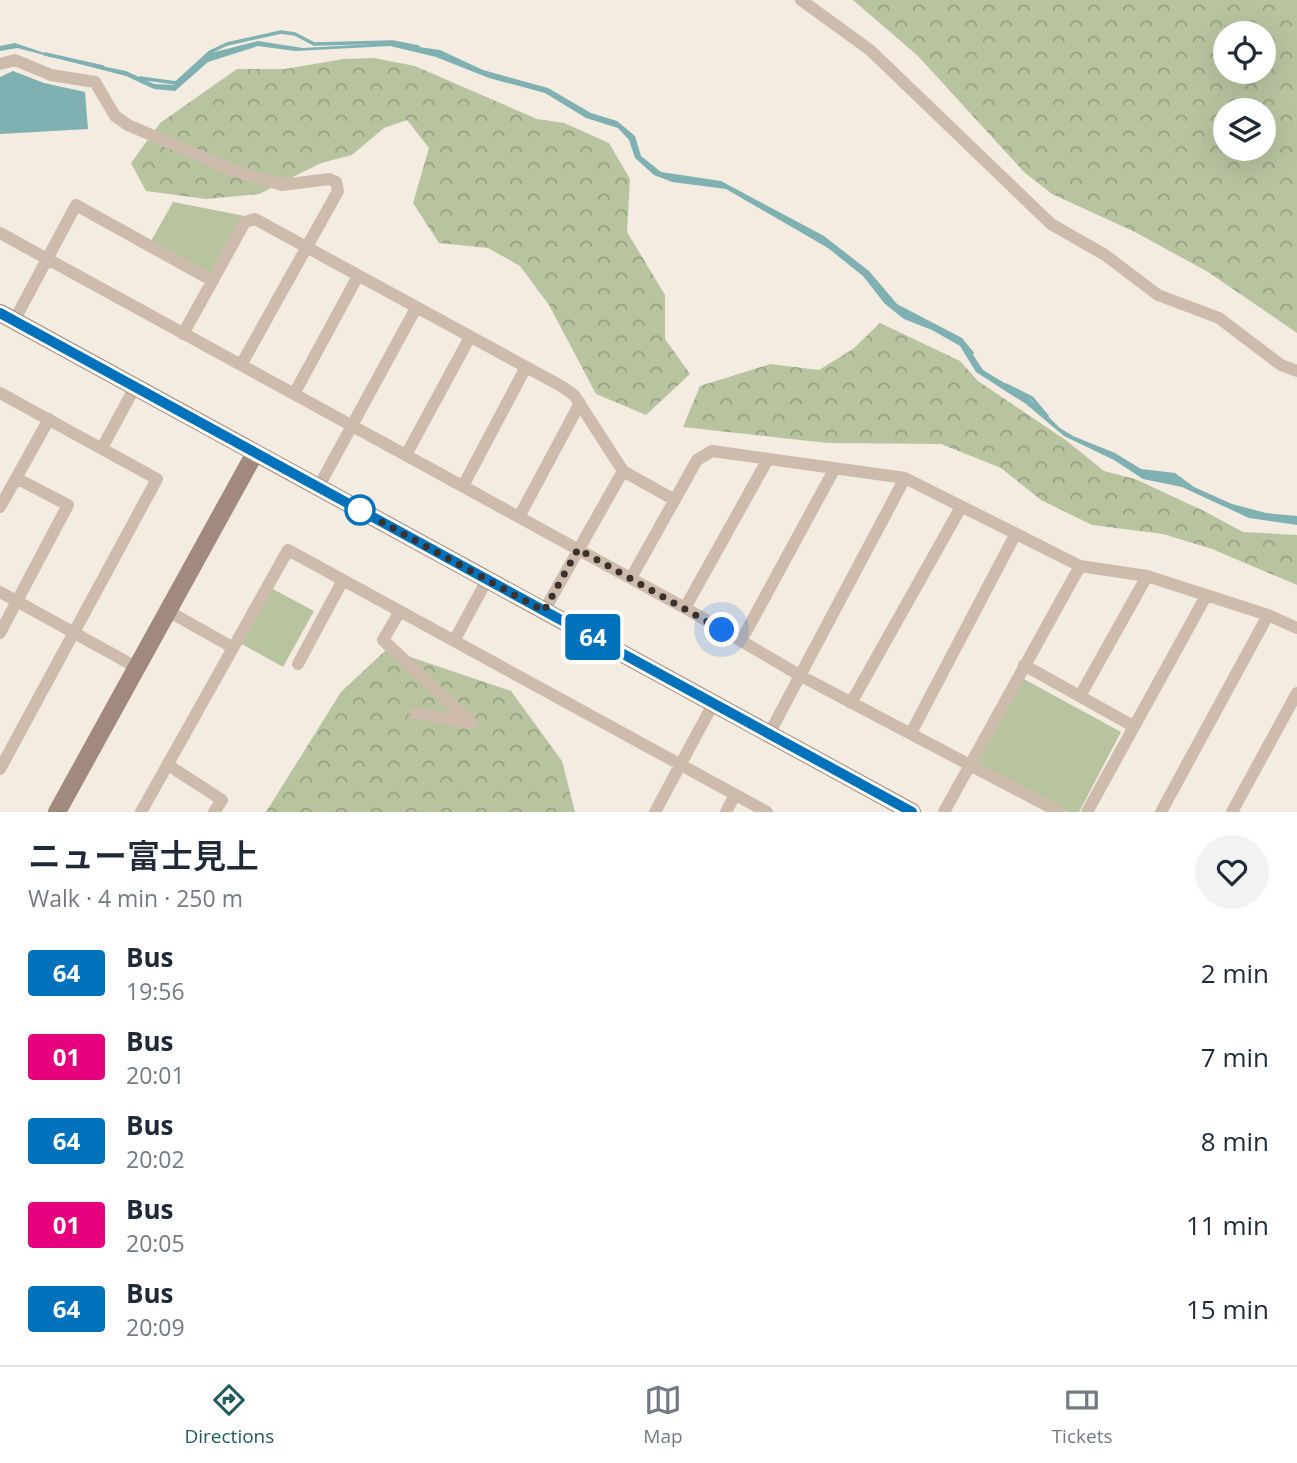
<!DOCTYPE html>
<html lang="en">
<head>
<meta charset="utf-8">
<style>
  body { margin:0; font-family:"Open Sans","Noto Sans JP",sans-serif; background:#f2f2f3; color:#1f2937; height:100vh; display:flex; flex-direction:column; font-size:26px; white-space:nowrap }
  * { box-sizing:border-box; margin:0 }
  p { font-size:23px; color:#747a83 }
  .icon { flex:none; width:38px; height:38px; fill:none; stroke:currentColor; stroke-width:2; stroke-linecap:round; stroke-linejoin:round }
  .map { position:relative; height:812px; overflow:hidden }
  .sheet { display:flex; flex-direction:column; background:#fff; flex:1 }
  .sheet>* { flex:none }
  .badge { padding:0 14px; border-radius:5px; font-size:24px; line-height:46px }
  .tools { position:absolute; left:1213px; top:21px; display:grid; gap:14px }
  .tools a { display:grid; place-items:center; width:63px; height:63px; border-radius:50%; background:#fff; box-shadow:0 7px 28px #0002; font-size:35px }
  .you { position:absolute; width:35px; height:35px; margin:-18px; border:5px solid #fff; border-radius:50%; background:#1a73e8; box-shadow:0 0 0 10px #1a73e833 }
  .map>.badge { position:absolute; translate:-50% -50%; box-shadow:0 0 0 4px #fff }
  .round { display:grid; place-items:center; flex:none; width:74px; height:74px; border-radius:37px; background:#f2f2f3 }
  .head { display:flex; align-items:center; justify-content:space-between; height:119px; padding:0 28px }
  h1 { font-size:33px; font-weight:600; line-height:52px }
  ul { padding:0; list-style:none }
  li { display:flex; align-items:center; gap:21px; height:84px; padding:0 28px }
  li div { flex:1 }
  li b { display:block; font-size:26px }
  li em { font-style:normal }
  li .badge { min-width:77px; font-weight:700; text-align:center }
  .menu { display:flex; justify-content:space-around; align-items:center; height:98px; border-top:2px solid #e0e1e3; background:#fff; font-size:19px; color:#747a83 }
  .menu a { display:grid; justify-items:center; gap:4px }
  .menu .active { color:#1f5a5e }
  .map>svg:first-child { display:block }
</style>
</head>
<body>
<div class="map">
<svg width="1297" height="812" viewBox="0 0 1297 812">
  <defs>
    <pattern id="forest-crowns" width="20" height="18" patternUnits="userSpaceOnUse" patternTransform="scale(1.75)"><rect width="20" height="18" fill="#b8c4a0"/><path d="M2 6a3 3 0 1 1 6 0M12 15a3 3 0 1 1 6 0" fill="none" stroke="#97a083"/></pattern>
  </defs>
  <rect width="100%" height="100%" fill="#f4ebe1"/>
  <path fill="url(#forest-crowns)" fill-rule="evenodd" d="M853 0H1297V333L1208 272 1135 232 1052 194 1024 172 918 56ZM1264 33V72H1225V33ZM1264 110V149H1225V110Z
    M374 58 415 66 537 119 564 123 609 143 630 179 627 232 665 295V339L690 374 646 415 596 394 549 305 520 266 488 248 439 243 413 203 429 148 407 120 384 128 352 155 321 163 259 194 206 199 146 191 131 163 160 123 237 69H285L343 59Z
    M880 323 960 361 978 381 1067 441 1104 471 1135 479 1204 511 1243 532 1297 535V585L1212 549 1163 534 1092 525 1041 500 1001 468 941 444 827 443 683 427 700 386 770 364 819 370 853 349Z
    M387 649 511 691 562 761 575 812H266L341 692Z"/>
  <path fill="#b8c4a0" d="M173 202 245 216 210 274 151 241Z
    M271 588 314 611 283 667 240 643Z
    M1022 678 1121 732 1079 812H1067L976 763Z"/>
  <path fill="#7fb0b2" d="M258 41 303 48 392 43 440 50 483 70 548 88 591 113 617 121 635 136 641 156 661 172 721 181 824 236 869 271 897 304 962 338 983 370 1029 398 1060 428 1073 436 1115 453 1141 469 1175 473 1194 487 1232 504 1266 513 1297 516V525L1249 518 1182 487 1143 479 1114 460 1064 436 1026 404 976 372 960 346 932 330 904 319 885 304 863 276 828 248 726 189 672 182 654 175 635 158 629 140 618 128 586 118 545 93 489 78 436 57 390 46 295 51 258 46 208 62 175 91 154 89 126 76 17 48 0 51V46L15 43 56 57 126 71 154 84 174 85 211 53Z
    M13 71 44 83 85 92 88 129 0 134V77Z"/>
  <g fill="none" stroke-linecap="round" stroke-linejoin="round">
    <path stroke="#7fb0b2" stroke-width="3.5" d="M45 54 103 67
      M140 78 176 83 210 52 227 44 281 32 295 34 314 44 393 42 418 47
      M961 340 972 353
      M1006 385 1032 398 1047 416"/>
    <path stroke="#cdbbac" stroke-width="12" d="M801 0 870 50 1051 224 1105 255 1158 295 1219 318 1281 365 1297 371
      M0 64 15 60 51 75 95 82 115 116 128 125 232 170 282 185 329 179 336 182 338 191 241 365
      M0 233 685 608 801 676 1059 812
      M14 321 76 205 213 281
      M183 334 245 222 255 219 561 386 574 395 623 471 673 499
      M0 393 157 479 0 769
      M294 394 358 276
      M102 448 135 387
      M406 455 470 337
      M463 486 526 367
      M318 488 416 308
      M0 507 49 419
      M519 517 580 403
      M631 578 697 460 712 451 905 478 1080 566 1147 576 1268 615 1297 628
      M0 592 136 667
      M685 608 768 459
      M168 611 232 647
      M400 611 383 640 472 723 415 713
      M544 611 623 471
      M0 633 68 505 16 478
      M454 641 487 580
      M741 641 835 468
      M298 664 343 580
      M1024 665 1133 726
      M1080 696 1147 576
      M851 703 961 507
      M911 733 1015 535
      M769 734 905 478
      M168 765 222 800 214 812
      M141 812 288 550 767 812
      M655 812 713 704
      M726 812 735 795
      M944 812 1080 566
      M1087 812 1206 596
      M1161 812 1268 615
      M1232 812 1297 693"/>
    <path stroke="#a18a7d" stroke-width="18" d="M0 313 912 812
      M57 812 255 453"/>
  </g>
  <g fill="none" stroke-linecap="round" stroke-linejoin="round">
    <defs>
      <path id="line" d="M0 313 912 812"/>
    </defs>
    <use href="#line" stroke="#fff" stroke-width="16"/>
    <use href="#line" stroke="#0072bc" stroke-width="10"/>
    <path stroke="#3b302b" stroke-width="7" stroke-dasharray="0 12.6" d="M360 510 544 611 578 549 722 630"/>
  </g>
  <circle fill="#fff" stroke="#0072bc" stroke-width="3.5" cx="360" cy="510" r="14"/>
</svg>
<div class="tools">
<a><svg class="icon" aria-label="locate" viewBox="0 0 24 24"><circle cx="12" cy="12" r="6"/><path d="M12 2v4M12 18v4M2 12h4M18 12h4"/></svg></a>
<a><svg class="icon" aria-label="layers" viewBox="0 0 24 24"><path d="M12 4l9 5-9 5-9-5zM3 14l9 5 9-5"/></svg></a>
</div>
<div class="you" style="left:722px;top:630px"></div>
<b class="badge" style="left:593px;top:637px;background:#0072bc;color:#fff">64</b>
</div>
<section class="sheet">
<div class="head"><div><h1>ニュー富士見上</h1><p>Walk · 4 min · 250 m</p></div><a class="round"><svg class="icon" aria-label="heart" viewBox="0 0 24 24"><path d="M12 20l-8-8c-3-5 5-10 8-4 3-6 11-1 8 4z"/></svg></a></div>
<ul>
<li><span class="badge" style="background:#0072bc;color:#fff">64</span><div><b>Bus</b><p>19:56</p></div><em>2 min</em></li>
<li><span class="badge" style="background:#e6007e;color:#fff">01</span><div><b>Bus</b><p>20:01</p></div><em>7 min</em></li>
<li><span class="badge" style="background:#0072bc;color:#fff">64</span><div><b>Bus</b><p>20:02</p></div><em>8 min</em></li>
<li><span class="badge" style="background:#e6007e;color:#fff">01</span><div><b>Bus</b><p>20:05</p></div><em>11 min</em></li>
<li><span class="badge" style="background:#0072bc;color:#fff">64</span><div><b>Bus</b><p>20:09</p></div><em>15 min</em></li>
</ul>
</section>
<nav class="menu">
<a class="active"><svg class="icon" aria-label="directions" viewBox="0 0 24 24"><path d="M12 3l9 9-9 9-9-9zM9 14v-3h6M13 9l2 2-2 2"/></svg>Directions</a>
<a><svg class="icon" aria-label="map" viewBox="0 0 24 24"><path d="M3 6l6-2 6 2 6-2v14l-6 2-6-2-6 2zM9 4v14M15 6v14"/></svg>Map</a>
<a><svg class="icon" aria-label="tickets" viewBox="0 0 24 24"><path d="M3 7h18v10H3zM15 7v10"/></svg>Tickets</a>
</nav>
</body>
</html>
